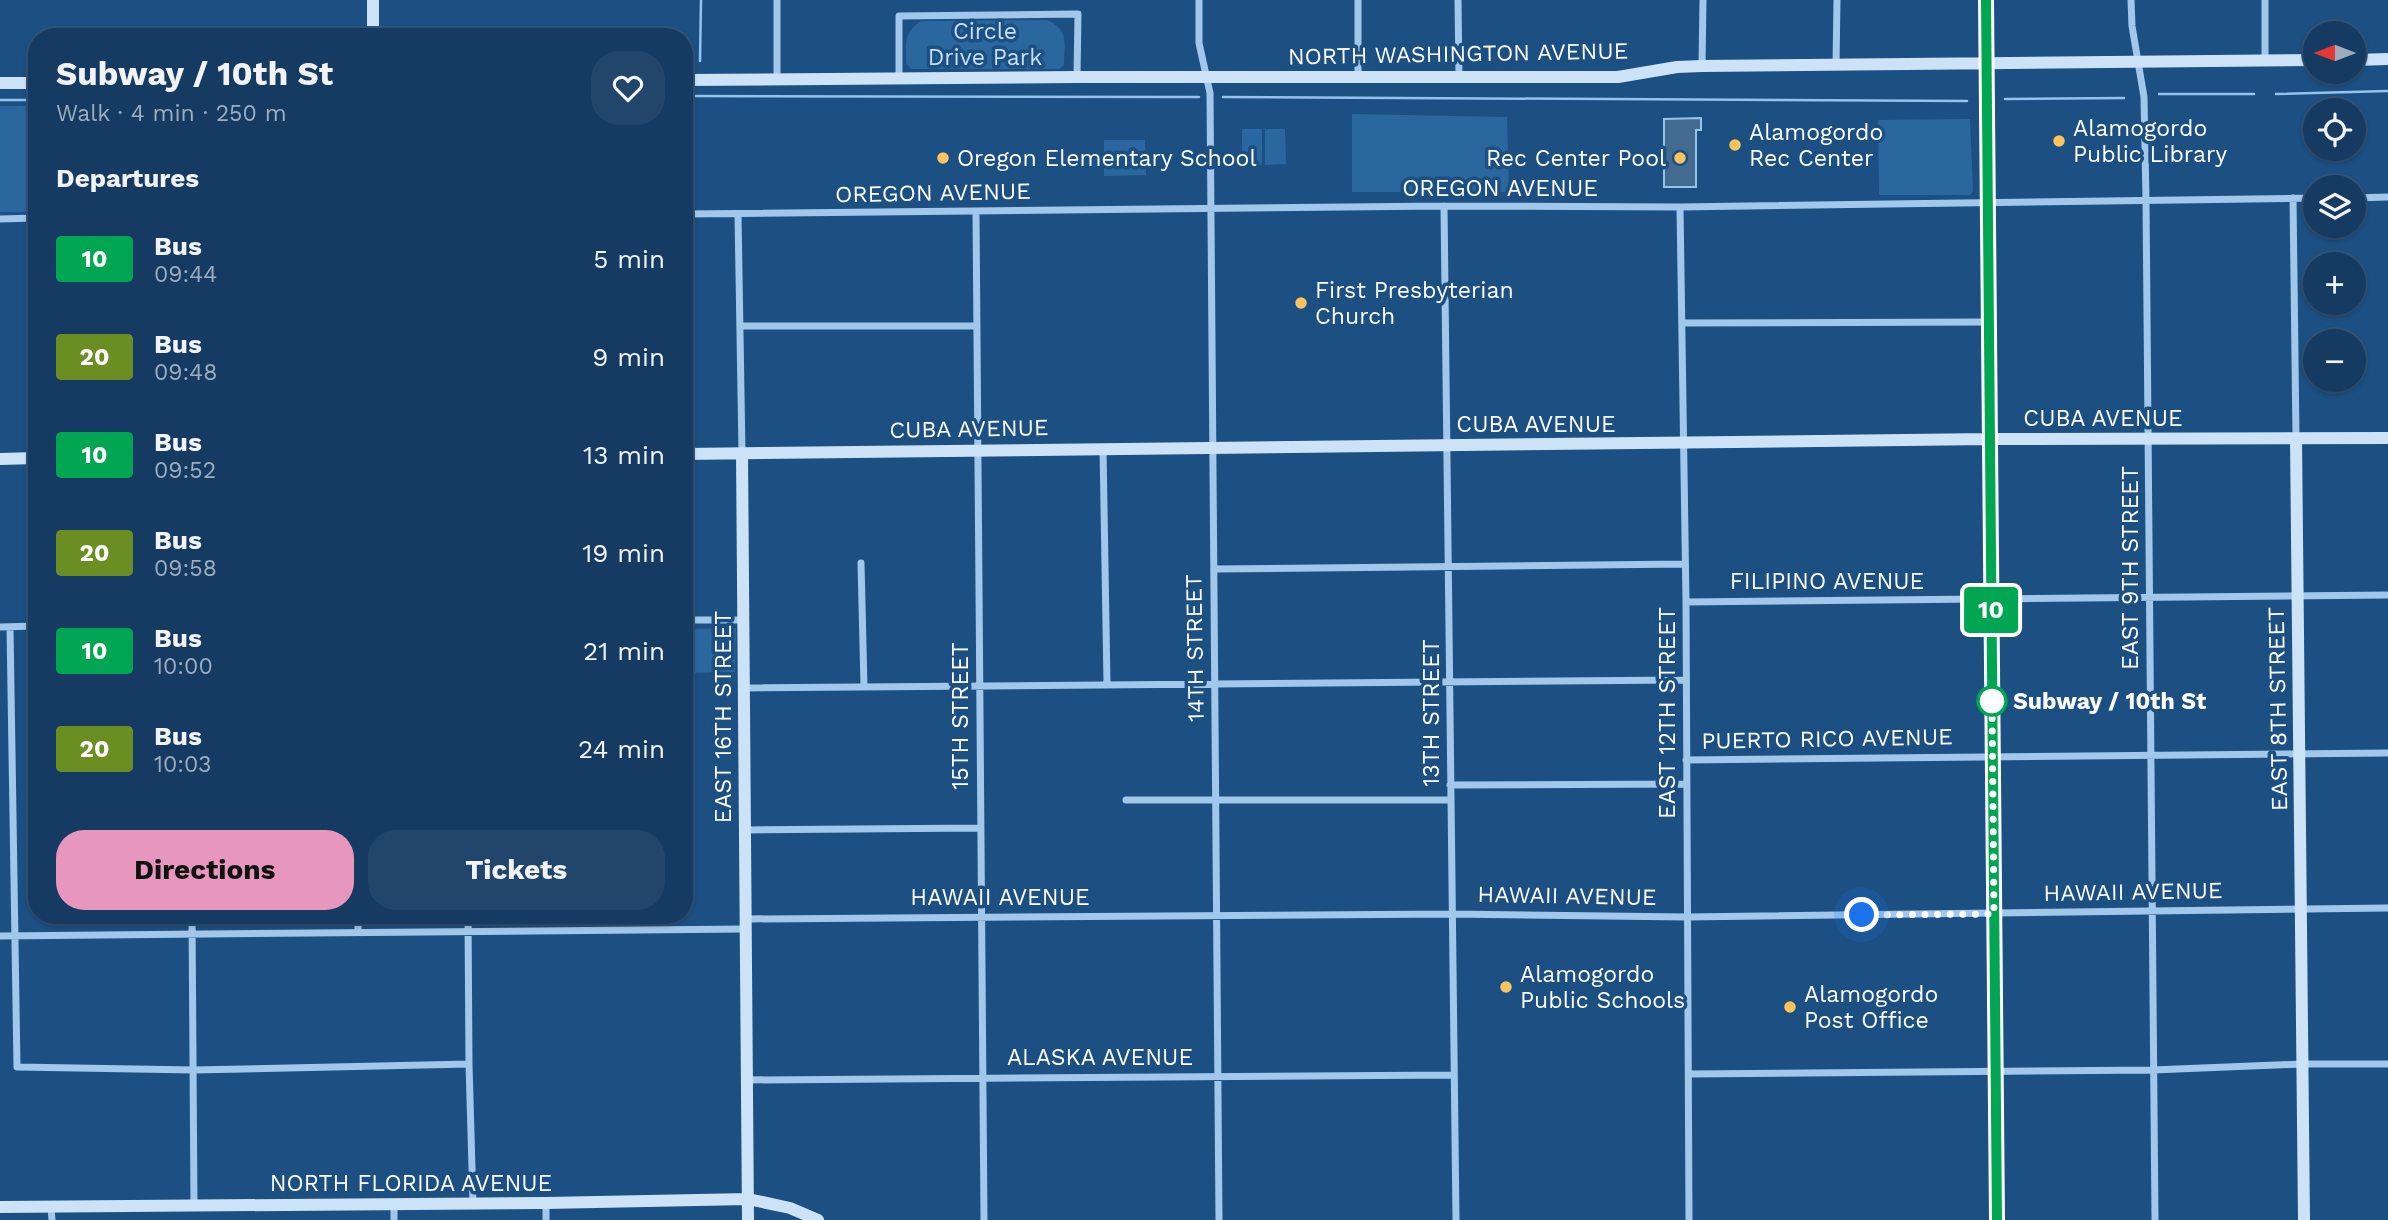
<!DOCTYPE html>
<html lang="en">
<head>
<meta charset="utf-8">
<style>
  body { margin:0; font-family:"Work Sans",sans-serif; background:#22466b; color:#f1f3f6; height:100vh; display:flex; flex-direction:column; font-size:26px; white-space:nowrap }
  * { box-sizing:border-box; margin:0 }
  p { font-size:23px; color:#9dadbe }
  .icon { flex:none; width:38px; height:38px; fill:none; stroke:currentColor; stroke-width:2; stroke-linecap:round; stroke-linejoin:round }
  .map { position:relative; flex:1; overflow:hidden }
  .drawer { position:absolute; left:28px; top:28px; width:665px; height:896px; display:flex; flex-direction:column; background:#153b62; border-radius:28px; box-shadow:0 2px 5px #0004,0 0 0 2px #345577 }
  .drawer>* { flex:none }
  .badge { padding:0 14px; border-radius:5px; font-size:24px; line-height:46px }
  .needle { width:46px; rotate:270deg }
  .buttons { position:absolute; left:2303px; top:21px; display:grid; gap:14px }
  .buttons a { display:grid; place-items:center; width:63px; height:63px; border-radius:50%; background:#153b62; box-shadow:0 2px 5px #0004,0 0 0 2px #345577; font-size:35px }
  .you { position:absolute; width:35px; height:35px; margin:-18px; border:5px solid #fff; border-radius:50%; background:#1a73e8; box-shadow:0 0 0 10px #1a73e833 }
  .map>.badge { position:absolute; translate:-50% -50%; box-shadow:0 0 0 4px #fff }
  h2 { padding:0 28px; font-size:26px; line-height:63px }
  .round { display:grid; place-items:center; flex:none; width:74px; height:74px; border-radius:28px; background:#22466b }
  .headline { display:flex; align-items:center; justify-content:space-between; height:119px; padding:0 28px }
  h1 { font-size:33px; font-weight:700; line-height:52px }
  .button { display:flex; gap:14px; margin-top:auto; padding:14px 28px }
  .button a { flex:1; height:80px; border-radius:28px; background:#e797bd; color:#111; font-size:28px; font-weight:700; line-height:80px; text-align:center }
  .button a+a { background:#22466b; color:#f1f3f6 }
  ul { padding:0; list-style:none }
  li { display:flex; align-items:center; gap:21px; height:98px; padding:0 28px }
  li div { flex:1 }
  li b { display:block; font-size:26px }
  li em { font-style:normal }
  li .badge { min-width:77px; font-weight:700; text-align:center }
  .map>svg:first-child { display:block }
</style>
</head>
<body>
<div class="map">
<svg width="2388" height="1220" viewBox="0 0 2388 1220">
  <rect width="100%" height="100%" fill="#1c4f82"/>
  <path fill="#2b679f" d="M1047 20C1070 30 1064 44 1064 65L1059 69H911L906 63C906 44 903 33 921 21Z
    M0 106H37V212H0Z
    M1352 114 1507 117 1509 192H1352Z
    M1970 119 1973 191 1970 195H1879L1878 120Z
    M1242 129H1262V165H1242Z
    M1265 129H1285L1286 164 1265 165Z
    M1104 140H1145L1146 175 1104 176Z
    M736 628 735 672 684 673V629Z"/>
  <path fill="#436a8f" stroke="#94c3ec" stroke-width="2" d="M1701 118V130H1696V187H1664V119Z"/>
  <g fill="none" stroke-linecap="round" stroke-linejoin="round">
    <path stroke="#94c3ec" stroke-width="2.5" d="M700 61 701 0
      M2159 94H2254
      M2276 94 2388 91
      M684 96 1199 97
      M1223 97 1967 101
      M2005 99 2124 98
      M0 100H37"/>
    <path stroke="#a1c7ea" stroke-width="7" d="M777 0V80
      M1199 0V43L1210 93 1219 1220
      M1458 0 1459 77
      M2131 0 2132 26 2144 97 2146 200 2155 1220
      M2265 0V61
      M1836 65 1837 0
      M1702 66 1703 0
      M899 78V16L1078 14 1077 77
      M1358 78V0
      M2293 198 2296 438
      M2354 198 2388 197
      M1444 206 1456 1220
      M1680 207 1686 602 1689 1220
      M976 211 984 1220
      M684 214 1444 206 1680 207 2315 198
      M738 214 742 453
      M0 219 37 218
      M1682 323 1989 322
      M741 326H976
      M1103 448 1107 684
      M861 563 864 687
      M1214 569 1684 564
      M1686 602 2388 595
      M684 620H743
      M0 627 37 626
      M10 627 17 1067 194 1070 469 1064
      M745 688 1685 680
      M1686 760 2388 753
      M1450 785 1686 784
      M1126 800H1450
      M745 830 979 828
      M192 915 194 1205
      M468 915 469 1064 473 1203
      M745 919 1451 914 1687 917 2388 908
      M358 931V915
      M0 936 745 929
      M1690 1074 2153 1070 2302 1064H2388
      M746 1080 1454 1075
      M546 1203V1220
      M394 1204V1220
      M51 1207 52 1220"/>
    <path stroke="#cce2f7" stroke-width="12" d="M373 0V37
      M1986 0 1997 1220
      M2354 60 2388 59
      M684 80 1077 77H1618L1677 67 1702 66 2315 60
      M0 83H37
      M2296 438 2304 1220
      M742 453 748 1220
      M684 454 1990 439 2388 438
      M0 459 37 458
      M0 1207 546 1203 748 1199 790 1208 818 1220"/>
  </g>
  <g fill="none" stroke-linecap="round" stroke-linejoin="round">
    <defs>
      <path id="line" d="M1986 0 1997 1220"/>
    </defs>
    <use href="#line" stroke="#fff" stroke-width="16"/>
    <use href="#line" stroke="#00a651" stroke-width="10"/>
    <path stroke="#fff" stroke-width="7" stroke-dasharray="0 12.6" d="M1862 915 1994 914 1992 701"/>
  </g>
  <g fill="#fbc35e" stroke="#1c4f82" stroke-width="2.5">
    <circle cx="2059" cy="141" r="7"/>
    <circle cx="1735" cy="145" r="7"/>
    <circle cx="943" cy="158" r="7"/>
    <circle cx="1680" cy="158" r="7"/>
    <circle cx="1301" cy="303" r="7"/>
    <circle cx="1506" cy="987" r="7"/>
    <circle cx="1790" cy="1007" r="7"/>
  </g>
  <circle fill="#fff" stroke="#00a651" stroke-width="3.5" cx="1992" cy="701" r="14"/>
  <g text-anchor="middle" dominant-baseline="central" stroke-width="7" stroke-linejoin="round" paint-order="stroke">
    <g font-size="23" fill="#c5dff7" stroke="#1c4f82">
      <text x="985" y="31">Circle<tspan x="985" dy="26">Drive Park</tspan></text>
    </g>
    <g font-size="23" fill="#fff" stroke="#1c4f82">
      <text transform="translate(1458 54) rotate(-1)">NORTH WASHINGTON AVENUE</text>
      <text x="1500" y="188">OREGON AVENUE</text>
      <text transform="translate(933 193) rotate(-1)">OREGON AVENUE</text>
      <text x="2103" y="418">CUBA AVENUE</text>
      <text x="1536" y="424">CUBA AVENUE</text>
      <text transform="translate(969 429) rotate(-1)">CUBA AVENUE</text>
      <text transform="translate(2130 568) rotate(-90)">EAST 9TH STREET</text>
      <text x="1827" y="581">FILIPINO AVENUE</text>
      <text transform="translate(1195 648) rotate(-91)">14TH STREET</text>
      <text transform="translate(2278 709) rotate(-91)">EAST 8TH STREET</text>
      <text transform="translate(1431 713) rotate(-90)">13TH STREET</text>
      <text transform="translate(1667 713) rotate(-90)">EAST 12TH STREET</text>
      <text transform="translate(960 716) rotate(-90)">15TH STREET</text>
      <text transform="translate(723 717) rotate(-90)">EAST 16TH STREET</text>
      <text transform="translate(1827 739) rotate(-1)">PUERTO RICO AVENUE</text>
      <text transform="translate(2133 892) rotate(-1)">HAWAII AVENUE</text>
      <text transform="translate(1567 896) rotate(1)">HAWAII AVENUE</text>
      <text x="1000" y="897">HAWAII AVENUE</text>
      <text x="1100" y="1057">ALASKA AVENUE</text>
      <text x="411" y="1183">NORTH FLORIDA AVENUE</text>
    </g>
    <g font-size="23" fill="#fff" stroke="#1c4f82" text-anchor="start">
      <text x="2073" y="128">Alamogordo<tspan x="2073" dy="26">Public Library</tspan></text>
      <text x="1749" y="132">Alamogordo<tspan x="1749" dy="26">Rec Center</tspan></text>
      <text x="957" y="158">Oregon Elementary School</text>
      <text x="1666" y="158" text-anchor="end">Rec Center Pool</text>
      <text x="1315" y="290">First Presbyterian<tspan x="1315" dy="26">Church</tspan></text>
      <text x="1520" y="974">Alamogordo<tspan x="1520" dy="26">Public Schools</tspan></text>
      <text x="1804" y="994">Alamogordo<tspan x="1804" dy="26">Post Office</tspan></text>
    </g>
    <g font-size="23" font-weight="bold" fill="#fff" stroke="#1c4f82" text-anchor="start">
      <text x="2013" y="701">Subway / 10th St</text>
    </g>
  </g>
</svg>
<div class="buttons">
<a><svg class="needle" viewBox="-14 -14 28 28"><path d="M0-13l5 13h-10z" fill="#e53935"/><path d="M0 13l5-13h-10z" fill="#9dadbe"/></svg></a>
<a><svg class="icon" aria-label="locate" viewBox="0 0 24 24"><circle cx="12" cy="12" r="6"/><path d="M12 2v4M12 18v4M2 12h4M18 12h4"/></svg></a>
<a><svg class="icon" aria-label="layers" viewBox="0 0 24 24"><path d="M12 4l9 5-9 5-9-5zM3 14l9 5 9-5"/></svg></a>
<a>+</a>
<a>−</a>
</div>
<div class="you" style="left:1862px;top:915px"></div>
<b class="badge" style="left:1991px;top:610px;background:#00a651;color:#fff">10</b>
<section class="drawer">
<div class="headline"><div><h1>Subway / 10th St</h1><p>Walk · 4 min · 250 m</p></div><a class="round"><svg class="icon" aria-label="heart" viewBox="0 0 24 24"><path d="M12 20l-8-8c-3-5 5-10 8-4 3-6 11-1 8 4z"/></svg></a></div>
<h2>Departures</h2>
<ul>
<li><span class="badge" style="background:#00a651;color:#fff">10</span><div><b>Bus</b><p>09:44</p></div><em>5 min</em></li>
<li><span class="badge" style="background:#6b8e23;color:#fff">20</span><div><b>Bus</b><p>09:48</p></div><em>9 min</em></li>
<li><span class="badge" style="background:#00a651;color:#fff">10</span><div><b>Bus</b><p>09:52</p></div><em>13 min</em></li>
<li><span class="badge" style="background:#6b8e23;color:#fff">20</span><div><b>Bus</b><p>09:58</p></div><em>19 min</em></li>
<li><span class="badge" style="background:#00a651;color:#fff">10</span><div><b>Bus</b><p>10:00</p></div><em>21 min</em></li>
<li><span class="badge" style="background:#6b8e23;color:#fff">20</span><div><b>Bus</b><p>10:03</p></div><em>24 min</em></li>
</ul>
<div class="button"><a>Directions</a><a>Tickets</a></div>
</section>
</div>
</body>
</html>
